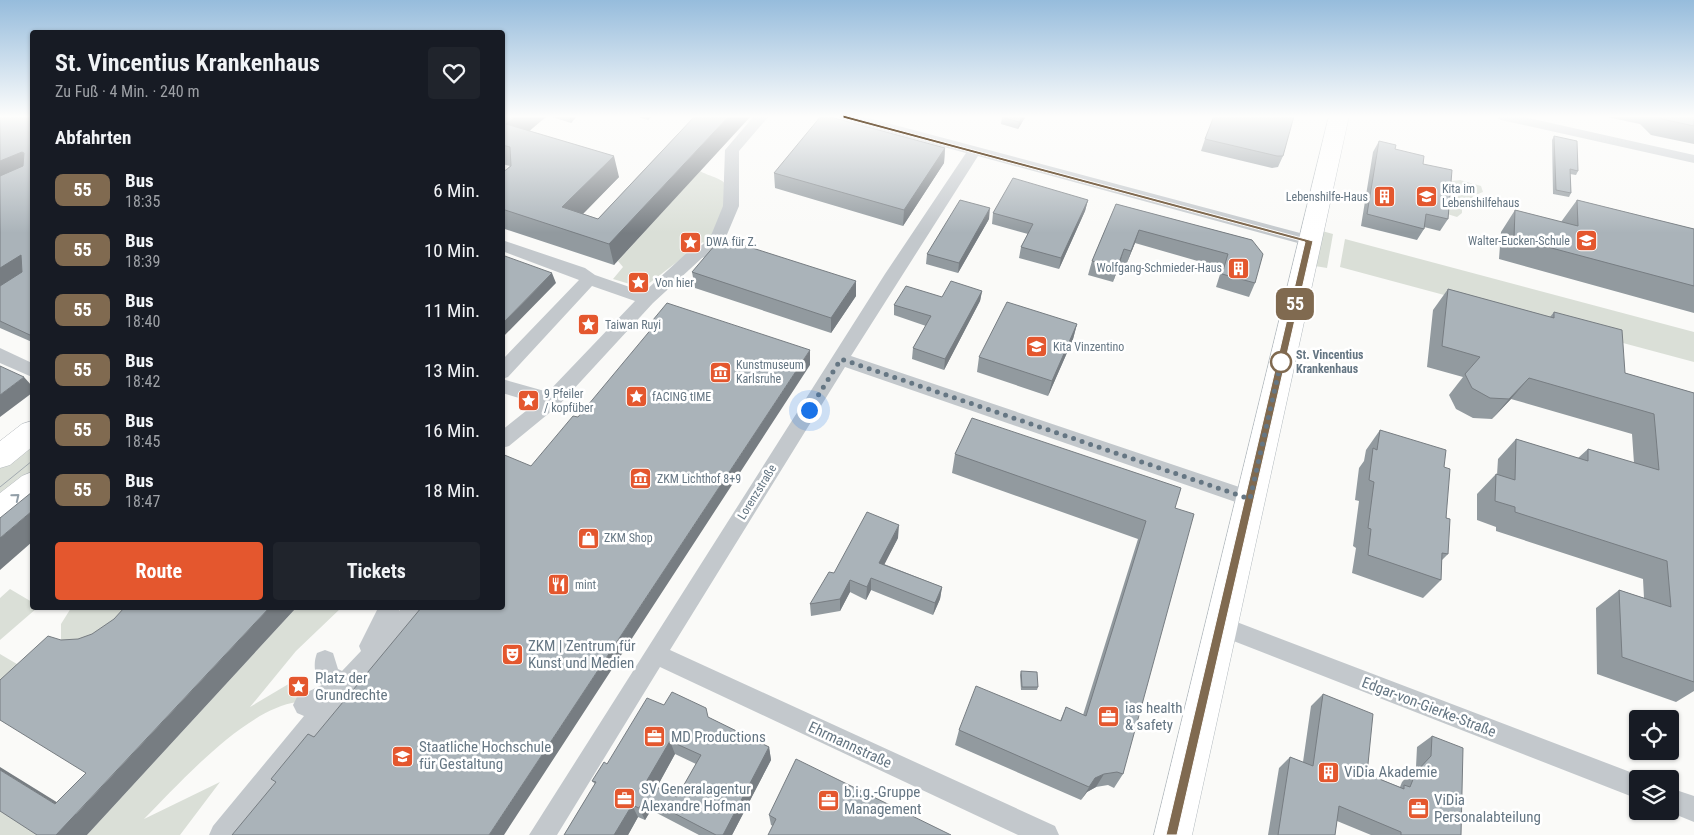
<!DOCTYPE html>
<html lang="de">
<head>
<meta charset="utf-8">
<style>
  body { margin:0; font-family:"Roboto Condensed",sans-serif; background:#20242c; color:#f1f3f6; height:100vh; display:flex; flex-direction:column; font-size:19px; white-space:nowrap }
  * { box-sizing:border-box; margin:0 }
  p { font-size:16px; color:#9ea1a6 }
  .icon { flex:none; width:28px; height:28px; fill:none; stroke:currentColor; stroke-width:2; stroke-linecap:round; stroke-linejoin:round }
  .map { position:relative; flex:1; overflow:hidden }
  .drawer { position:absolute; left:30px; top:30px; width:475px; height:580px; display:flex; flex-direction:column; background:#171b24; border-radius:5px; box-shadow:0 1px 4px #0004 }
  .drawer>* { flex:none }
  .badge { padding:0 10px; border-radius:8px; font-size:18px; line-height:32px }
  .fabs { position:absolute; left:1629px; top:710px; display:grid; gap:10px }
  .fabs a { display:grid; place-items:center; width:50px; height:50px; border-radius:5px; background:#171b24; box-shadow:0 1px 4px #0004; font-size:25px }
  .you { position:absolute; width:25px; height:25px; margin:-12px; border:4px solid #fff; border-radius:50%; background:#1a73e8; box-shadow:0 0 0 8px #1a73e833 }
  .map>.badge { position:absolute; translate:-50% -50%; box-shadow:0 0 0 2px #fff }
  h2 { padding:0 25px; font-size:19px; line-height:45px }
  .round { display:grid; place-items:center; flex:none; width:52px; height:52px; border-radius:5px; background:#20242c }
  .overview { display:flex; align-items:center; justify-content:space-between; height:85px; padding:0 25px }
  h1 { font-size:24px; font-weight:700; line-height:38px }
  .primary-button { display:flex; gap:10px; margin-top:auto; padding:10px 25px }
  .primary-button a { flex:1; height:58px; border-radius:5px; background:#e4572e; color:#fff; font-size:20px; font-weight:700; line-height:58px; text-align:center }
  .primary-button a+a { background:#20242c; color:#f1f3f6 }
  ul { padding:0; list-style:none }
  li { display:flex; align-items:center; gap:15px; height:60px; padding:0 25px }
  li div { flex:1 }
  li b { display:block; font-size:19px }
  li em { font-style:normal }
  li .badge { min-width:55px; font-weight:700; text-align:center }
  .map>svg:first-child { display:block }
</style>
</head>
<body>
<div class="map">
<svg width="1694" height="835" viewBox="0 0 1694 835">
  <rect width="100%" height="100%" fill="#fafaf8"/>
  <path fill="#dadfd7" d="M700 171C714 179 727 177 729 194L707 247 703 242 643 288 613 279 623 267 618 261Z
    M1460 180 1481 186 1483 192 1473 196 1471 203 1462 209V213L1457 217 1444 213 1448 203 1456 200 1459 194 1452 181Z
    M1322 231 1333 234 1327 268 1315 266Z
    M1345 239 1694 332V362L1340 267Z
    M32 440V476L0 503V466Z
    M10 589 32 602V608H37L0 640V598Z
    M71 608H148L132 633 61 641V624Z
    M296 608H341L296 651 250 707 302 676 297 702C244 710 181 782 144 819L220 782 180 835H87Z
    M0 654 27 670 0 696Z
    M0 806 45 835H0Z"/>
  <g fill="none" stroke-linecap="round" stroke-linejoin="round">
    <defs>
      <path id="secondary" d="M1329 116H1349L1192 835H1154Z"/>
      <path id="primary" d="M32 421V447L10 465 0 468V441L22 424Z
        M32 472V501L10 519 0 522V493L22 476Z"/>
    </defs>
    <use href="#secondary" stroke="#b3babf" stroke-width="1"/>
    <use href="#primary" stroke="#b5babe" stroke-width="1"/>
    <path fill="#c3c8cc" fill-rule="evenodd" d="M754 116H769L739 151V206L723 244 714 253 702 258 653 303 559 405 509 446 502 448V430L536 403 502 393V379L548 392 635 301 592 286 508 377 502 379V360L579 280 502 251V240L585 268 595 275 644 292 690 250 702 245 710 238 723 206 725 150Z
      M838 116H861L1315 237 1317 241 1315 245 1309 246 978 156 851 356 1257 493 1260 499 1257 505 1250 507 845 367 670 650 1055 826 1059 835H1018L660 667 557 835H529L885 274 966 153 840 119Z
      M1494 116H1520L1694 155V163L1501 120Z
      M0 348 32 363V377L0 363Z
      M378 608H400L399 611 402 608H427L424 615 353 693 238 835H209L213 826 304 716 297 713 293 705 297 697 322 685C314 677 313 663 317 653L325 650 333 653 338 669 342 671 361 651 359 646Z
      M1221 616 1638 775 1647 779H1638V799L1213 633 1210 626 1213 619Z
      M1670 788 1694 796V822L1667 811H1670Z"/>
    <use href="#secondary" fill="#fff" fill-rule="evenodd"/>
    <use href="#primary" fill="#fff" fill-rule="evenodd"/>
    <path stroke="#a2aab0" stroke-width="1" d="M0 487 32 461"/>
  </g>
  <path fill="#929a9f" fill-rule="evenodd" d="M0 116H32V342L0 328Z
    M502 116 619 177 583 214 598 219 695 116 614 265 502 228V173L510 166 502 164Z
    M549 116H577L571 123Z
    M635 116H652L648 120Z
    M1002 116H1026L1018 129 1001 124Z
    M1602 116H1694V144L1651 135 1640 124Z
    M1554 136 1578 171 1576 175 1570 174 1571 193 1569 197 1553 194 1552 140Z
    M1205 139 1283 156 1278 167 1272 168 1201 151Z
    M1379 141 1423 164 1448 219 1440 231 1424 227V229L1417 240 1361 226 1373 152Z
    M945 148 944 163 903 226 775 188 774 173Z
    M1088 200 1085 211 1059 269 1019 258 1021 247 1028 234 992 224 993 213Z
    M1577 200 1694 229V313L1499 259 1501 232 1515 210 1561 222Z
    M1116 204 1252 240 1255 283 1249 297 1216 287 1222 268 1135 243 1126 265 1120 263 1113 282 1088 275 1092 261Z
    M989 219 958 273 926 264 927 254Z
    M692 272 856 296 831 333 695 288Z
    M1448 289 1550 317 1554 312 1625 373 1694 393V691L1676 702 1597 674 1596 608 1619 590 1644 598 1643 579 1496 531V527L1477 520V494L1496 474 1497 475 1498 459 1516 439 1578 458 1588 449 1634 463 1632 434 1511 399 1492 419 1473 418 1456 409 1449 395 1463 377 1427 367 1433 310Z
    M982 291 980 301 944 370 912 359 913 348 926 326 894 315V305Z
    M1077 324 1073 339 1048 396 977 372 979 357Z
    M1380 430 1444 467 1448 554 1442 560 1441 580 1423 598 1352 573 1356 548 1353 546 1359 501 1355 500 1359 468 1364 461 1366 450Z
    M955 454 1175 508 1123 774 1114 788 1108 785 1096 787 1087 792 1081 800 955 745 959 730 1060 721 1066 707 1083 715 1138 539 952 473Z
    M898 538 884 564 942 587 940 599 933 615 871 590 866 600 850 592 840 611 811 616 810 604 834 573Z
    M1021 671 1038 687 1037 690H1021L1020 675Z
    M1323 694 1367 774 1400 787 1402 782 1416 767 1417 747 1432 736 1461 835H1371L1337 821 1335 835H1268L1279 768 1290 757 1303 762 1311 706Z
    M664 705 708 717 769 747 771 760 732 835H699L651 810 645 820 638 817 628 835H564L595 784 592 781 607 764ZM675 754 696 764 677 797 657 787Z
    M769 815 951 835 773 826 771 825Z"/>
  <path fill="#777d82" d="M515 116H547L513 145 506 124Z
    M569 116H577L571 123Z
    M647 116H652L648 120Z
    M729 116H751L614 265 609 244Z
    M1023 116H1026L1018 129 1019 122Z
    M945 148 944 163 903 226 904 210Z
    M22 152 31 164 0 178V161Z
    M614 156 619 177 568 229 562 207Z
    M1088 200 1085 211 1059 269 1061 258Z
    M990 208 989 219 958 273 959 263Z
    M1139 230 1135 243 1126 265 1131 251Z
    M1124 249 1120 263 1113 282 1117 268Z
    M21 255 32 267 0 287V268Z
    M552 273 556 283 502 338V324Z
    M856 281V296L831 333V318Z
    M982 291 980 301 944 370 945 359Z
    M1077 324 1073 339 1048 396 1052 381Z
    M810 350V365L504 835H489Z
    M24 377 32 386V393L0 417V395Z
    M1529 378 1511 399 1492 419 1509 399Z
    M32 511V542L0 570V538Z
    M899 525 898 538 879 575V563Z
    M871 578V590L866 600 867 587Z
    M850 580V592L840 611V599Z
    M942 587 940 599 933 615 935 603Z
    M269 608H296L87 835H56L55 804 0 770V767L76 814Z
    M670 741 675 754 653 794 646 782Z
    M769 747 771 760 732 835H723Z
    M1104 774 1096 787 1087 792 1081 800 1095 778Z
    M645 798 651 810 645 820 639 808Z
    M632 805 638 817 628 835H614Z"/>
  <path fill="#aab3b9" stroke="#777d82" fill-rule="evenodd" d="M0 116H32V336L0 321V286L22 272 21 255 0 268V176L23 166 24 153 22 152 0 161Z
    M502 116H515L506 124 614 156 562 207 598 219 695 116H729L609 244 502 209V173L511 166 510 147 502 145Z
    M821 116H827L945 148 904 210 774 173Z
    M1002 116H1023L1019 122 1002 117Z
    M1214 116H1294L1283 156H1277L1205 139Z
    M1659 116H1694V126L1662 119Z
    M1554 136 1577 141 1578 171 1570 169 1571 193 1556 190Z
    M1379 141 1396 145 1395 149 1424 156 1423 164 1452 170 1448 219 1426 214 1424 229 1367 214Z
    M1013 178 1088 200 1061 258 1021 247 1033 224 993 213Z
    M960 200 990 208 959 263 927 254Z
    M1577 200 1694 229V286L1514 238 1515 210 1578 226Z
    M1116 204 1252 240 1263 254 1255 283 1222 274 1228 254 1139 230 1131 251 1124 249 1117 268 1092 261Z
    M721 238 856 281 831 318 692 272Z
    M502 255 552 273 502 324Z
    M951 281 982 291 945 359 913 348 931 316 894 305 906 286 942 297Z
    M1448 289 1554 318V312L1622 330 1625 373 1694 393V682L1622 657 1619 590 1671 607 1667 561 1515 512V507L1495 501 1496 474 1515 480 1516 439 1588 461V449L1659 470 1654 414 1529 378 1509 399 1490 398 1472 388 1465 374 1480 357 1442 346Z
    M1007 302 1077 324 1052 381 979 357Z
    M667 303 810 350 489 835H232L276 782 271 779 308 734 314 737 421 608H502V454L531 466 573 416 578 417 653 327 648 326Z
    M0 366 24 377 0 395Z
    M972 418 1181 488 1175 508 1194 514 1123 774 1117 772 1104 774 1095 778 1089 787 959 730 976 686 1061 721 1066 707 1086 716 1146 521 955 454Z
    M1380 430 1446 450 1444 467 1450 469 1446 518 1450 519 1448 554 1442 553 1441 580 1368 555 1371 529 1368 528 1374 482 1369 480 1373 448 1377 450Z
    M32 492V511L0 538V518Z
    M867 512 899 525 879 563 942 587 935 603 871 578 867 587 850 580 840 599 810 604 829 572 834 573Z
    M124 608H269L56 835H37L0 811V770L55 804 86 773 0 720V680L48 636 61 640 78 639 92 634 114 619Z
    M1021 671 1037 672 1038 687H1022Z
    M672 692 706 708 708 717 769 747 723 835H716L645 798 639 808 632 805 614 835H564L596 782 592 781 604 762 607 764 647 698 664 705ZM670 741 701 755 677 797 646 782Z
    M1323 694 1373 714 1367 774 1404 789V785L1410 787 1416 772 1431 756 1432 736 1463 748 1461 835H1401V832L1339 806 1335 835H1278L1290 757 1313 766Z
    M796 759 951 835H768L776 819 769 815Z"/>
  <defs><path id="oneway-chevron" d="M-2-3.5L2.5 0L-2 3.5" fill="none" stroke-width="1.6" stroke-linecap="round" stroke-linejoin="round" transform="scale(1.25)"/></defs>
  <use stroke="#939fa8" href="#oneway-chevron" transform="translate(16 497) rotate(-39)"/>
  <linearGradient id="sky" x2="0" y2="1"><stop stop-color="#96bcdc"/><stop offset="0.5" stop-color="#fdfdfc"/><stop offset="1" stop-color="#fdfdfc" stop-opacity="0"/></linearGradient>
  <rect width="1694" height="233" fill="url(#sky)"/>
  <path fill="#806a50" stroke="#fff" d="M843 115 1313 241 1177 835H1166L1305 242 843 118Z"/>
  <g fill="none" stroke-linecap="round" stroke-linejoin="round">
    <path stroke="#657683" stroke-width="5" stroke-dasharray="0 9" d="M809 410 841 359 1250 499 1281 362"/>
  </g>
  <defs>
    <symbol id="school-square" viewBox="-11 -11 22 22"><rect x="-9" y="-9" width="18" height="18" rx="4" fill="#e4572e" stroke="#fff"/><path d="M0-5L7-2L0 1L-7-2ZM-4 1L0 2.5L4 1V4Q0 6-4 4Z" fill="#fff"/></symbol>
    <symbol id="building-square" viewBox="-11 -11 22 22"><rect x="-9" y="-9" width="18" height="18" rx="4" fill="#e4572e" stroke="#fff"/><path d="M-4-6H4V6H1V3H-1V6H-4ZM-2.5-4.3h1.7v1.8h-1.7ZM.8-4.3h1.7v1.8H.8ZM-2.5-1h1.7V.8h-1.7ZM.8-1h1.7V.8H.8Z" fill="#fff"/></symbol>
    <symbol id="sight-square" viewBox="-11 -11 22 22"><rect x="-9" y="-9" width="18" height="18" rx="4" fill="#e4572e" stroke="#fff"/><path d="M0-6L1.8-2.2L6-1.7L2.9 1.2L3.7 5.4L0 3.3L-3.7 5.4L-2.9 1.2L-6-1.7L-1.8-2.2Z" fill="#fff"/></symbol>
    <symbol id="museum-square" viewBox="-11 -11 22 22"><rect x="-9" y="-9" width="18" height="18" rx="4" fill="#e4572e" stroke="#fff"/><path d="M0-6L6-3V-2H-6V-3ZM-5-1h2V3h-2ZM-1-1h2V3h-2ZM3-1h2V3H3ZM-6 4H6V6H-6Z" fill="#fff"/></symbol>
    <symbol id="shop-square" viewBox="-11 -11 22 22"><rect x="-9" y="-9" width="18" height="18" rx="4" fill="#e4572e" stroke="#fff"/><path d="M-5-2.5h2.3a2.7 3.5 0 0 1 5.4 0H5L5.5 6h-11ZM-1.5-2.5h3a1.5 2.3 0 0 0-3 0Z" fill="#fff"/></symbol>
    <symbol id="restaurant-square" viewBox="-11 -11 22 22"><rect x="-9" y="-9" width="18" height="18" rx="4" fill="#e4572e" stroke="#fff"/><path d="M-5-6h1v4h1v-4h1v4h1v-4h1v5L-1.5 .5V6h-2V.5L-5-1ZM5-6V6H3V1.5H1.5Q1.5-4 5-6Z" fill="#fff"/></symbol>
    <symbol id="theatre-square" viewBox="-11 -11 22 22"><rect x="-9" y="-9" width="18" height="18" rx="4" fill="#e4572e" stroke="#fff"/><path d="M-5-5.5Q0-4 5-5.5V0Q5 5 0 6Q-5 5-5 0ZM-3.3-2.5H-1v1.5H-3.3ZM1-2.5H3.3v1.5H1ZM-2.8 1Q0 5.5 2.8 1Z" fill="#fff"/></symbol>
    <symbol id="office-square" viewBox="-11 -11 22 22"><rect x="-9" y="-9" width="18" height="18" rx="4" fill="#e4572e" stroke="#fff"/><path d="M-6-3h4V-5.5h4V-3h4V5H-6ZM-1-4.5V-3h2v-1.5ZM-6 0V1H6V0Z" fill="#fff"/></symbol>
    <symbol id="university-square" viewBox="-11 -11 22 22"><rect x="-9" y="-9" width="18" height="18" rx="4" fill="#e4572e" stroke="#fff"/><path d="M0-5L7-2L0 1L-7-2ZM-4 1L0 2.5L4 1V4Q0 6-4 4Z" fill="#fff"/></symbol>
  </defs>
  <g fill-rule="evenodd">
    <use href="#school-square" x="1414" y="184" width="25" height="25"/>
    <use href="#building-square" x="1372" y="184" width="25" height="25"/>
    <use href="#school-square" x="1574" y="228" width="25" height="25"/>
    <use href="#sight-square" x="678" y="230" width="25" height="25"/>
    <use href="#building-square" x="1226" y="256" width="25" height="25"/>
    <use href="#sight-square" x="626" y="270" width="25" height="25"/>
    <use href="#sight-square" x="576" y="312" width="25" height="25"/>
    <use href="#school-square" x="1024" y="334" width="25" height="25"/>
    <use href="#museum-square" x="708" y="360" width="25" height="25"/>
    <use href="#sight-square" x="624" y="384" width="25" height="25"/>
    <use href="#sight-square" x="516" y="388" width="25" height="25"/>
    <use href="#museum-square" x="628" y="466" width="25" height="25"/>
    <use href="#shop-square" x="576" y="526" width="25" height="25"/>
    <use href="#restaurant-square" x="546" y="572" width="25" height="25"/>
    <use href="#theatre-square" x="500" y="642" width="25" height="25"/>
    <use href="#sight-square" x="286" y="674" width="25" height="25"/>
    <use href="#office-square" x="1096" y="704" width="25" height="25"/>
    <use href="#office-square" x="642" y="724" width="25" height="25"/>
    <use href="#university-square" x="390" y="744" width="25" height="25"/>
    <use href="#building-square" x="1316" y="760" width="25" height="25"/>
    <use href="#office-square" x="612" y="786" width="25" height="25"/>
    <use href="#office-square" x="816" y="788" width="25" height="25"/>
    <use href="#office-square" x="1406" y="796" width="25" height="25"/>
  </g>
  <circle fill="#fff" stroke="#806a50" stroke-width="2.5" cx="1281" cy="362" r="10"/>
  <g text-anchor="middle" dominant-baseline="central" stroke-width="5" stroke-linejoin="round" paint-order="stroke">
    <g font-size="12" fill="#657683" stroke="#fff" text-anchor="start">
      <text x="1442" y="189">Kita im<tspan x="1442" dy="14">Lebenshilfehaus</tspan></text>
      <text x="1368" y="197" text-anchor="end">Lebenshilfe-Haus</text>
      <text x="1570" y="241" text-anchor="end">Walter-Eucken-Schule</text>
      <text x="706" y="242">DWA für Z.</text>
      <text x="1222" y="268" text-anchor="end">Wolfgang-Schmieder-Haus</text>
      <text x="655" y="283">Von hier</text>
      <text x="605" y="325">Taiwan Ruyi</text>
      <text x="1053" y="347">Kita Vinzentino</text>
      <text x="736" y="365">Kunstmuseum<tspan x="736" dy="14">Karlsruhe</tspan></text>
      <text x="544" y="394">9 Pfeiler<tspan x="544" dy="14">/ kopfüber</tspan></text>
      <text x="652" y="397">fACING tIME</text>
      <text x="657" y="479">ZKM Lichthof 8+9</text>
      <text x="604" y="538">ZKM Shop</text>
      <text x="575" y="585">mint</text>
    </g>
    <g font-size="12" font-weight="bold" fill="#657683" stroke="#fff" text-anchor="start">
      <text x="1296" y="355">St. Vincentius<tspan x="1296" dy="14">Krankenhaus</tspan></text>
    </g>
    <g font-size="12" fill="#657683" stroke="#fff">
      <text transform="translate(757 492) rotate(-58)">Lorenzstraße</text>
    </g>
    <g font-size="15" fill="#657683" stroke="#fff" text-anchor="start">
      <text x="528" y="646">ZKM | Zentrum für<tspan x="528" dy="17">Kunst und Medien</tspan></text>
      <text x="315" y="678">Platz der<tspan x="315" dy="17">Grundrechte</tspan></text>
      <text x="1125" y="708">ias health<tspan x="1125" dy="17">&amp; safety</tspan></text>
      <text x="671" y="737">MD Productions</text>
      <text x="419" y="747">Staatliche Hochschule<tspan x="419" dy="17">für Gestaltung</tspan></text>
      <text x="1344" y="772">ViDia Akademie</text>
      <text x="641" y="789">SV Generalagentur<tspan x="641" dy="17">Alexandre Hofman</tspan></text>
      <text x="844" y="792">b.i.g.-Gruppe<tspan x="844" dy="17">Management</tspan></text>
      <text x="1434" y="800">ViDia<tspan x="1434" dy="17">Personalabteilung</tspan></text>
    </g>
    <g font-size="15" fill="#657683" stroke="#fff">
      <text transform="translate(1429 707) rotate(21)">Edgar-von-Gierke-Straße</text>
      <text transform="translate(850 745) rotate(25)">Ehrmannstraße</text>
    </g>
  </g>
</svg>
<div class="fabs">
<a><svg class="icon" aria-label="locate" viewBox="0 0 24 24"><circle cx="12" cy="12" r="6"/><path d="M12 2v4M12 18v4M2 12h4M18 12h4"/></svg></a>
<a><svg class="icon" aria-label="layers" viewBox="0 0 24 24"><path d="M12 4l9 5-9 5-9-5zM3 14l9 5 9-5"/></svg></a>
</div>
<div class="you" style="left:809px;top:410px"></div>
<b class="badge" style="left:1295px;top:304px;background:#806a50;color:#fff">55</b>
<section class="drawer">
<div class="overview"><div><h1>St. Vincentius Krankenhaus</h1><p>Zu Fuß · 4 Min. · 240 m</p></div><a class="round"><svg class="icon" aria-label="heart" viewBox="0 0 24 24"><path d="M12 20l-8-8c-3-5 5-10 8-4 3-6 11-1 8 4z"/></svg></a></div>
<h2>Abfahrten</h2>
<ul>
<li><span class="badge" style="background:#806a50;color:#fff">55</span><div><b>Bus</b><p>18:35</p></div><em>6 Min.</em></li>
<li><span class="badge" style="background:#806a50;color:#fff">55</span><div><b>Bus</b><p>18:39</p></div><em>10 Min.</em></li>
<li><span class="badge" style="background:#806a50;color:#fff">55</span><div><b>Bus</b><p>18:40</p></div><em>11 Min.</em></li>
<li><span class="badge" style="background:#806a50;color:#fff">55</span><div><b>Bus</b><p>18:42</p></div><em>13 Min.</em></li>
<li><span class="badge" style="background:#806a50;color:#fff">55</span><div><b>Bus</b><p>18:45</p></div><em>16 Min.</em></li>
<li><span class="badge" style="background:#806a50;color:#fff">55</span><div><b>Bus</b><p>18:47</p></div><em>18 Min.</em></li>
</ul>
<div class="primary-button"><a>Route</a><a>Tickets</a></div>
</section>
</div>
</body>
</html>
